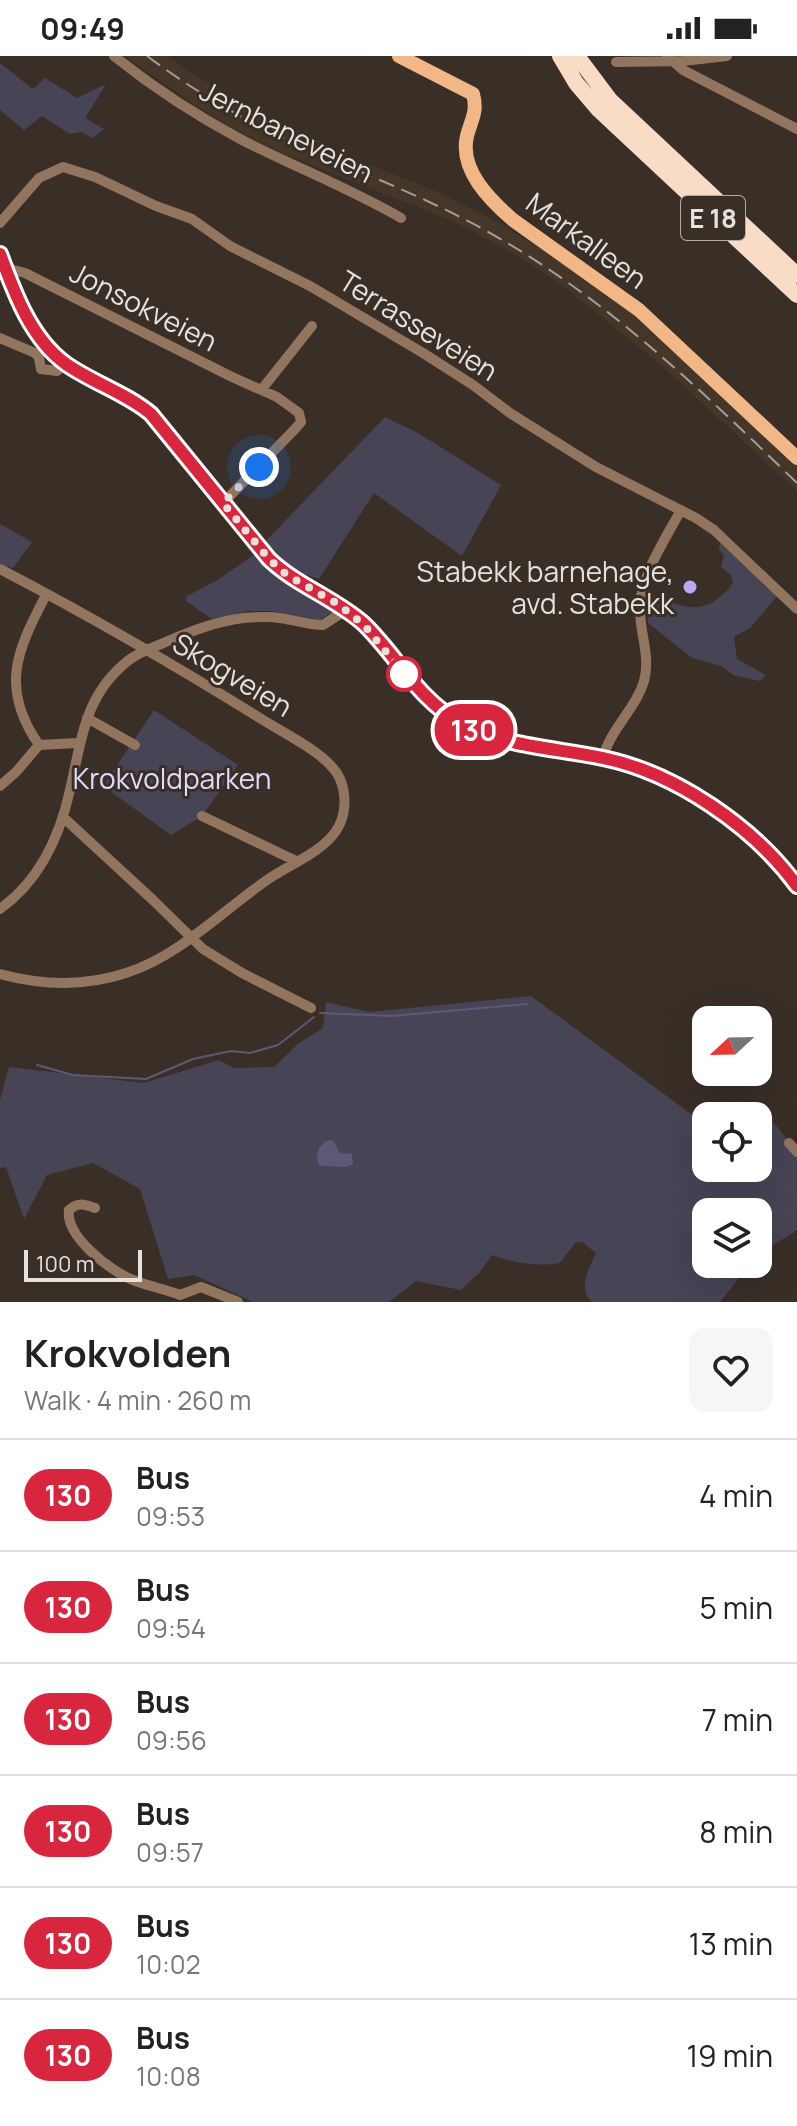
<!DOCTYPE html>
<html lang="en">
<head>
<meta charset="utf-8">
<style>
  body { margin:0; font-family:Manrope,sans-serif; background:#f6f6f6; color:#222; height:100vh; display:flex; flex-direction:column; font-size:30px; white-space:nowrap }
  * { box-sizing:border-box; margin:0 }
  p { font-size:26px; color:#767676 }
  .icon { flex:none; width:44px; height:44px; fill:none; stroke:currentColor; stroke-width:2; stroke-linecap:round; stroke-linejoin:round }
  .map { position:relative; height:1246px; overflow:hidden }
  .sheet { display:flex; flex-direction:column; background:#fff; flex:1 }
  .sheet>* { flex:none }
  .badge { padding:0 16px; border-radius:26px; font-size:28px; line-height:52px }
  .needle { width:52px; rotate:248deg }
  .buttons { position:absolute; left:692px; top:950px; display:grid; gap:16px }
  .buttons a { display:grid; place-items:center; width:80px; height:80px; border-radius:16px; background:#fff; box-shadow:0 8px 32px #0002; font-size:40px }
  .scale { position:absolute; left:24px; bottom:20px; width:118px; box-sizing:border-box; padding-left:8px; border:4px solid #e7e1dc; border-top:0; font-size:22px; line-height:28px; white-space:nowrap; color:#e7e1dc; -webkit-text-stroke:6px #392f27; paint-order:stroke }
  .you { position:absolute; width:40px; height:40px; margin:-20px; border:6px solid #fff; border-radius:50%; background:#1a73e8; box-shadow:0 0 0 12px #1a73e833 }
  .map>.badge { position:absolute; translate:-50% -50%; box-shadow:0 0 0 4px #fff }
  .round { display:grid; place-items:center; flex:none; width:84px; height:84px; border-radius:16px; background:#f6f6f6 }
  .overview { display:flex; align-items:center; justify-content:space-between; height:136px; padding:0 24px }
  h1 { font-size:38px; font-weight:700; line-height:60px }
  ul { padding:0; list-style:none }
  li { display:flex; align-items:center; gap:24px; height:112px; padding:0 24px; border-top:2px solid #e0e0e0 }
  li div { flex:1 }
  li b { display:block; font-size:30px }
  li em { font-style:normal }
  li .badge { min-width:88px; font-weight:700; text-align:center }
  .status { display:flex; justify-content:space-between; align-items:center; height:56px; padding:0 40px; background:#fff; direction:ltr }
  .status svg { height:22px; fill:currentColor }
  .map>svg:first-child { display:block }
</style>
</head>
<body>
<div class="status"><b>09:49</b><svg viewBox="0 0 49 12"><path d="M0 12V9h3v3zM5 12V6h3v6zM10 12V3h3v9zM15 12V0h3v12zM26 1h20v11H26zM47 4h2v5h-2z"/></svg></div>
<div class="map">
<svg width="797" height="1246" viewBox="0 0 797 1246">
  <rect width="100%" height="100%" fill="#392f27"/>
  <path fill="#45362a" d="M125 0H169L191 17 261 57 358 104 441 137 494 164 546 196 636 260 797 407V435L659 307 568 234 519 200 452 165 282 97 246 79 203 55Z"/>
  <path fill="#474455" d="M0 7 33 33 45 22 77 42 106 28 85 62 104 73 92 82 82 76 70 78 42 60 24 74 0 54Z
    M385 361 418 377 501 429 462 500 374 437 319 523 291 514 259 492Z
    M0 468 32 486 13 512 0 509Z
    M720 487 778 539 750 572 734 581 737 603 766 619 760 625 733 619 721 610 692 602 648 567 649 537C684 552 706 563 733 527L731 519 721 511 724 500 719 493Z
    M255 498C285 528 305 542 346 554L329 558 320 564 271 555H248L212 563 186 545 187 540 216 525Z
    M154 654 238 709 202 760 171 779 103 730Z
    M531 940 706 1069V1112H758V1060H738L763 1053 797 1096V1174L758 1199V1156H706V1208H750L720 1246H592C577 1232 589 1213 596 1197L582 1186H576L560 1207C537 1211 514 1207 492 1199L480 1216 461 1234 416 1225 389 1246H253L194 1219 168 1223 140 1133 93 1107 47 1119 24 1163 6 1111 0 1112V1044L9 1011 144 1027 219 1004 234 1012 274 1011 298 988 323 972 326 946 369 956Z"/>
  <path fill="#5e5876" d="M329 1084 334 1085 339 1097 352 1098 353 1108 347 1111 320 1110C314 1099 318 1089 329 1084Z"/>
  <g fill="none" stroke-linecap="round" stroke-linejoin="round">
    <path stroke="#5e5876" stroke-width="2" d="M320 957 392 960 527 948
      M37 1009 73 1019 146 1023 193 1003 231 995 250 997 278 989 314 961"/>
    <path stroke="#91755e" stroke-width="10" d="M114 0C154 32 197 60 242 84 295 111 349 132 401 162
      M667 0 683 14 797 73
      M616 6 683 5 727 0
      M0 167 39 122 63 111 95 121 156 150 192 163 230 190 310 230 423 297 473 329 510 357 596 411 696 462 714 474 797 553
      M6 212 25 217 232 321 277 341 299 357 301 366 295 373 223 447
      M0 282 35 297 39 302 41 313 57 315 66 308
      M262 333 312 270
      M0 513C90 560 178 611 263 664 285 678 330 699 340 723 347 740 346 760 336 775 321 797 288 809 267 824 221 856 179 900 126 917 84 931 41 929 0 918
      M87 662 135 689
      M39 689C0 632 16 596 46 539
      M39 689 78 687
      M603 702C610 673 636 653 644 625 651 599 639 576 640 551 640 521 667 480 681 454
      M0 730 16 716 39 689
      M202 760 296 805
      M63 761 154 845 203 893 242 917 311 952
      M0 853C39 825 60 780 70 734 82 683 84 639 129 604 141 595 155 591 168 585 192 575 217 565 244 562 256 561 268 560 280 562 295 564 308 569 323 569L346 554
      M789 1087 797 1096
      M95 1152C84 1148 78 1146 69 1154 65 1180 110 1215 133 1224 148 1230 164 1233 180 1239L201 1231 238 1246"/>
    <path stroke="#f1b787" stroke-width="14" d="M399 0 473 38C478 56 471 64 467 80 459 114 490 144 513 164L639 254 797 402
      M0 198C15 236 32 283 66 308 93 328 126 337 151 358L269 503C297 530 335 542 364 569 398 601 418 644 462 667 504 691 556 693 603 702 675 716 754 772 797 831"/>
    <path stroke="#f8dcc6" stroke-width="16" d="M560 0 576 27 599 54 797 239
      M577 0 610 44 797 219"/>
    <path stroke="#a59e98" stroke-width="2" stroke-dasharray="16 8" stroke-linecap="butt" d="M147 0C189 31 234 59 282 81 348 112 417 137 481 172 602 238 699 332 797 427"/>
  </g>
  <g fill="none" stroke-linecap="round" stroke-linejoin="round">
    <defs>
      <path id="line" d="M0 198C14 236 31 283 66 308 93 327 126 337 151 358L269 503C297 530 335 542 364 568 398 601 418 644 461 667 504 691 556 692 603 702 676 717 754 771 797 830"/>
    </defs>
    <use href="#line" stroke="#fff" stroke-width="18"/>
    <use href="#line" stroke="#d7263d" stroke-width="12"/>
    <path stroke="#e7e1dc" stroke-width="8" stroke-dasharray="0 14.4" d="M259 411 223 447 269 503 287 519 338 548 364 569 404 618"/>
  </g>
  <circle fill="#baaaf6" stroke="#392f27" stroke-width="3" cx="690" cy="531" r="8"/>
  <circle fill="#fff" stroke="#d7263d" stroke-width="4" cx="404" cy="618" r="16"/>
  <g text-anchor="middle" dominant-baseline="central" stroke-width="6" stroke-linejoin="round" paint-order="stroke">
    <rect fill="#392f27" stroke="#b3aca6" stroke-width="2" x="681" y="140" width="64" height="44" rx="6"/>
    <g font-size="26" font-weight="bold" fill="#e7e1dc">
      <text x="713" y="162">E 18</text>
    </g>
    <g font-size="28" fill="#e7e1dc" stroke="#392f27">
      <text transform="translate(287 75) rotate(27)">Jernbaneveien</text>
      <text transform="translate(587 184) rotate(36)">Markalleen</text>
      <text transform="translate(144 250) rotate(27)">Jonsokveien</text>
      <text transform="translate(419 269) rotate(32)">Terrasseveien</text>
      <text transform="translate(233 618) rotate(31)">Skogveien</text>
    </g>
    <g font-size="28" fill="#e7e1dc" stroke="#392f27" text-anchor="end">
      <text x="674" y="515">Stabekk barnehage,<tspan x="674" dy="32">avd. Stabekk</tspan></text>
    </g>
    <g font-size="28" fill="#e0dbfd" stroke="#392f27">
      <text x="172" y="722">Krokvoldparken</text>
    </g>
  </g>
</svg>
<div class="buttons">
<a><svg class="needle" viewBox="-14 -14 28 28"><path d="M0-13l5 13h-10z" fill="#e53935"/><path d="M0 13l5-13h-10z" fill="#767676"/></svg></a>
<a><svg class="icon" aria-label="locate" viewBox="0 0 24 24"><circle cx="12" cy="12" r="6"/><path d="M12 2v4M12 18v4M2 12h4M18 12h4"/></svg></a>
<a><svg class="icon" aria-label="layers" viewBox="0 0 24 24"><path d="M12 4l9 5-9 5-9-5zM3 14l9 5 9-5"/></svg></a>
</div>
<div class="scale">100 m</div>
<div class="you" style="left:259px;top:411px"></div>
<b class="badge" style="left:474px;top:674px;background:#d7263d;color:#fff">130</b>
</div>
<section class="sheet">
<div class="overview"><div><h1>Krokvolden</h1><p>Walk · 4 min · 260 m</p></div><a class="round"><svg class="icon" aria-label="heart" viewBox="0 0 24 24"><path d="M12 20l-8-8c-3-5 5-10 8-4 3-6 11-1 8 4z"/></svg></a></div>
<ul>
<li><span class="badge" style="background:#d7263d;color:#fff">130</span><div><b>Bus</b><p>09:53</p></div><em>4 min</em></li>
<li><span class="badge" style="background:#d7263d;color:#fff">130</span><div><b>Bus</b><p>09:54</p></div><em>5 min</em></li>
<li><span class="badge" style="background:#d7263d;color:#fff">130</span><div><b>Bus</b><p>09:56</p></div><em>7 min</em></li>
<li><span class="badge" style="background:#d7263d;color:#fff">130</span><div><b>Bus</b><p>09:57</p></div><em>8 min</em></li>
<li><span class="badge" style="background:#d7263d;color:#fff">130</span><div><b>Bus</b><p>10:02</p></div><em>13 min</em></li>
<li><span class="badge" style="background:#d7263d;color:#fff">130</span><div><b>Bus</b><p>10:08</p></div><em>19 min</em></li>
</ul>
</section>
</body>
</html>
